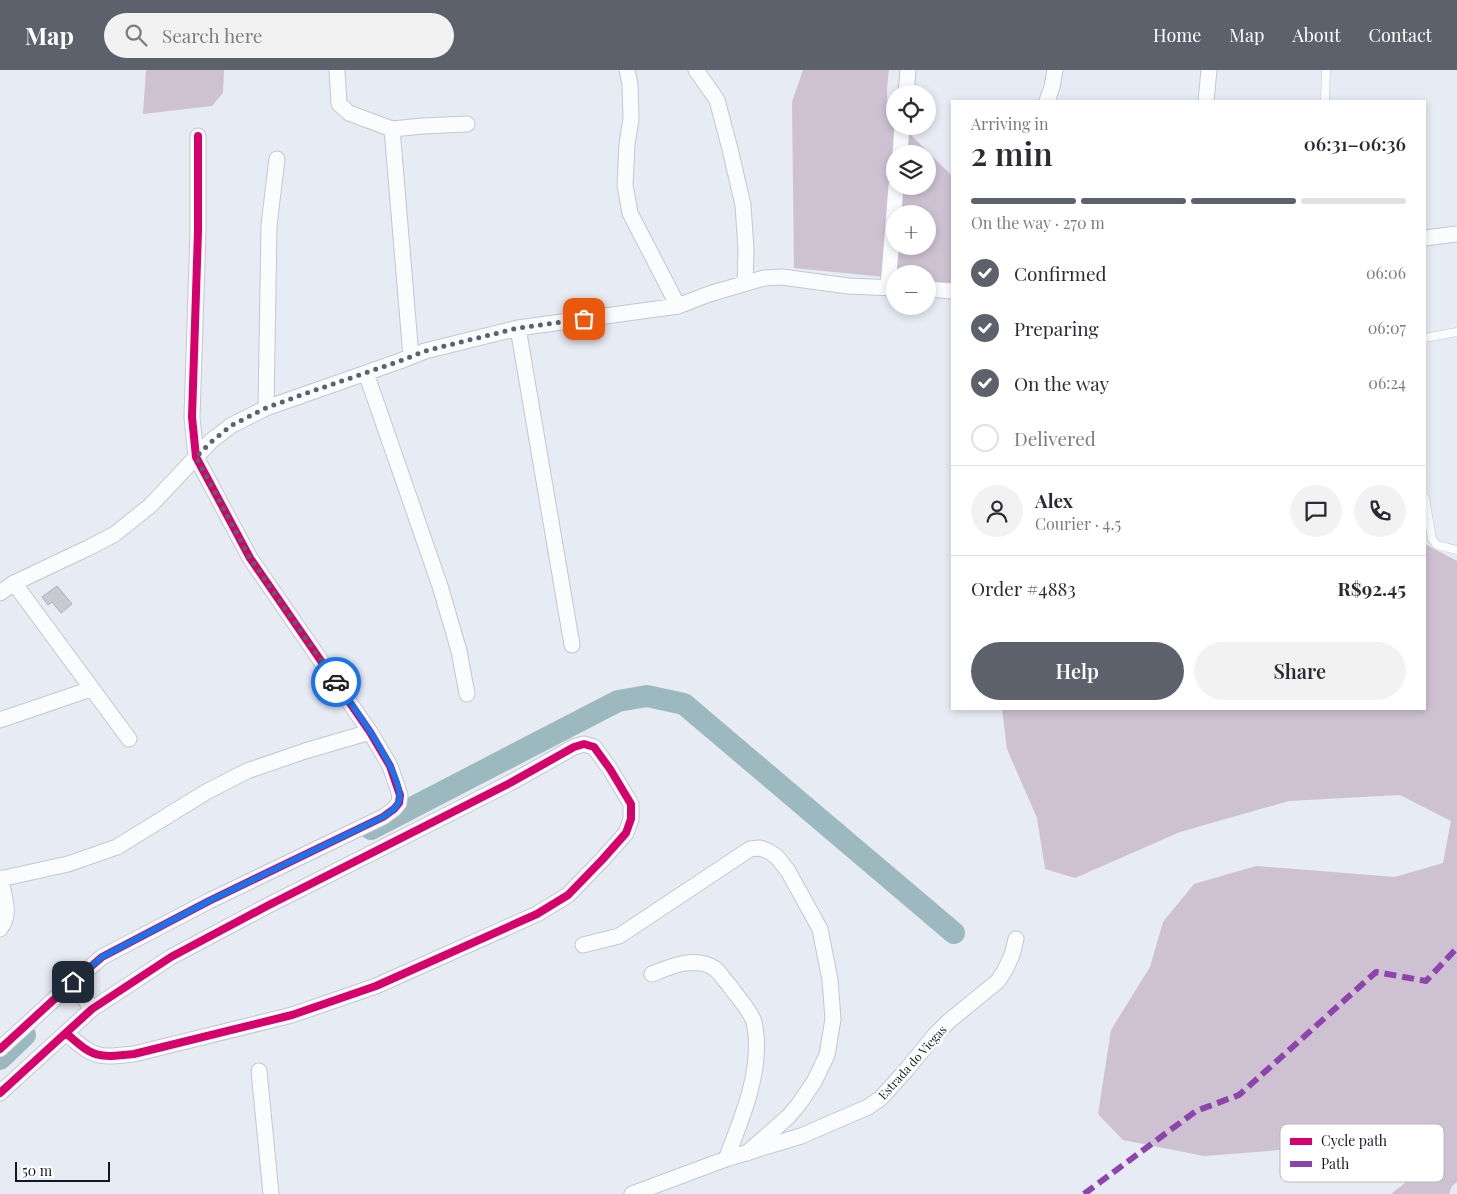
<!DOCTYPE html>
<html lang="en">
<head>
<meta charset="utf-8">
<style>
  body { margin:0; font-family:"Playfair Display",serif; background:#f2f2f3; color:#2b2b33; height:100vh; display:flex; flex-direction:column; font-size:19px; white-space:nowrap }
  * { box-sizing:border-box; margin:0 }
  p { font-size:16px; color:#7c7c81 }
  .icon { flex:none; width:28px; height:28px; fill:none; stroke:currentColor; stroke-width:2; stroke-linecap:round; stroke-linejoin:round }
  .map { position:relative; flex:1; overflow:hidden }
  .panel { position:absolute; left:951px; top:30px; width:475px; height:610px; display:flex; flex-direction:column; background:#fff; border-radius:0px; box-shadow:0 2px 8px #0003 }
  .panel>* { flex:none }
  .tools { position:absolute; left:886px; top:15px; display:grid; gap:10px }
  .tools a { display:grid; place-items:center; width:50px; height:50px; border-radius:50%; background:#fff; box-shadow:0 2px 8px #0003; font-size:25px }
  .scale { position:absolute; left:15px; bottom:12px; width:95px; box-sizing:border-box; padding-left:5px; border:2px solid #131721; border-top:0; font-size:14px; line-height:18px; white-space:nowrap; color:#131721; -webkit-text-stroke:4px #fff; paint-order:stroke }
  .pin { position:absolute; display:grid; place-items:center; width:42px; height:42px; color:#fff; margin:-21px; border-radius:10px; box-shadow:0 2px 8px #0006 }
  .courier { position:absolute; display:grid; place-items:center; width:50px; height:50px; margin:-25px; border:4px solid #1a73e8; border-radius:50%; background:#fff; color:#222; box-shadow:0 1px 6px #0007 }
  .summary em { font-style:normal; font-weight:600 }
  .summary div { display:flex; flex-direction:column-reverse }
  .summary { display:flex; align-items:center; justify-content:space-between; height:85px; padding:0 20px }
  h1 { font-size:32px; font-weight:600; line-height:38px }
  .bar { display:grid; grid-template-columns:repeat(4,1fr); gap:8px 5px; align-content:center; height:60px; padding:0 20px }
  .bar i { height:6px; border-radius:4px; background:#e1e1e2 }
  .bar .selected { background:#5d616b }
  .bar p { grid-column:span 4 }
  .line { display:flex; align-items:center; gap:12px; padding:0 20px; border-top:1px solid #e1e1e2 }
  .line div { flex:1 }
  .round { display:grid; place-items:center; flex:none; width:52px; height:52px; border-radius:26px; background:#f2f2f3 }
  ol { padding:0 20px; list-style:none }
  li { display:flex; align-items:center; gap:15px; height:55px }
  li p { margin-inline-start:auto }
  li .icon { padding:5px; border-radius:50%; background:#5d616b; color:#fff; stroke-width:4 }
  li:last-child { color:#7c7c81 }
  li i { width:28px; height:28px; border:2px solid #e1e1e2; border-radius:50% }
  .action { display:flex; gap:10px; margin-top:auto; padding:10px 20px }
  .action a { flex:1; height:58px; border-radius:30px; background:#5d616b; color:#fff; font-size:20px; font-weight:600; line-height:58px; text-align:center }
  .action a+a { background:#f2f2f3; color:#2b2b33 }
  header { display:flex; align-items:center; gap:30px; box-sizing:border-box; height:70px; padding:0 25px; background:#5d616b; color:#fff }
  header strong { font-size:24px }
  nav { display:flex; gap:28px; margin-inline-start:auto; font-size:18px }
  .search { width:350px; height:45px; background:#f2f2f3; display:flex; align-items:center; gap:12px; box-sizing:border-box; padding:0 18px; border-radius:28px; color:#7c7c81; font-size:19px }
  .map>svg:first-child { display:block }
  .forest { fill:#cdc1d2; fill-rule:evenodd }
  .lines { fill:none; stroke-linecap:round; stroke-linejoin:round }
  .river { stroke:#9bb9be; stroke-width:22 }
  .building { fill:#c9c9d2; stroke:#aeaeb8 }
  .lane-casing { stroke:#c3c7d0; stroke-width:9 }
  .street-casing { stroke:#c3c7d0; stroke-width:17 }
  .lane { stroke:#fbfcfd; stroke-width:8 }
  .street { stroke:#fbfcfd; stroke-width:15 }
  .quiet { stroke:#8e44ad; stroke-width:6; stroke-dasharray:12 6; stroke-linecap:butt }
  .cycleway-casing { stroke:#fff; stroke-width:11 }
  .cycleway { stroke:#d6006c; stroke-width:8 }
  .done { stroke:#5d616b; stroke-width:5; stroke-dasharray:0 9 }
  .route { stroke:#1a73e8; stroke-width:6 }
  .labels { text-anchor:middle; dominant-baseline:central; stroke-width:5; stroke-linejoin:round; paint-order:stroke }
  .street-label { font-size:12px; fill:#131721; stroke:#fff }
  .key { fill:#fff; stroke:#b8b9bc; stroke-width:1 }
  .key-label { font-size:14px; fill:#131721 }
</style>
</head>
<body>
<header>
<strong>Map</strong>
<div class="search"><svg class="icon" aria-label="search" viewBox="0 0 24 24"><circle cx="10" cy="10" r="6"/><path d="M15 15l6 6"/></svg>Search here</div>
<nav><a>Home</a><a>Map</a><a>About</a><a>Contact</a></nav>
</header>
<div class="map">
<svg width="1457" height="1124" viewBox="0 0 1457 1124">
  <rect width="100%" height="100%" fill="#e7ebf4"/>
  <path class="forest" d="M 146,0 L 224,0 L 223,23 L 212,36 L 143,44 Z
    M 803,0 L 889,0 C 887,14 884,39 895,50 L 895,56 L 902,56 L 952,106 L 952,213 L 928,212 L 928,204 L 895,204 L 895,208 L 794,198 L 792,32 ZM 895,84 L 928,84 L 928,116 L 895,116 ZM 895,144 L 928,144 L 928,176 L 895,176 Z
    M 1425,474 L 1457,491 L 1457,1112 L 1452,1116 L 1449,1124 L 1391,1124 L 1410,1109 L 1382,1072 L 1204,1086 L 1123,1070 L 1098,1044 L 1111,960 L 1150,897 L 1163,852 L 1194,814 L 1256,796 L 1395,807 L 1443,793 L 1451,751 L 1400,725 L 1289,731 L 1180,762 L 1075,808 L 1045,799 L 1037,748 L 1007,679 L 1002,639 L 1425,639 Z"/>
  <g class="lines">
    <path class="river" d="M 371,759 L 618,631 L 647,626 L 684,634 L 954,863
      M 0,989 L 25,965"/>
  </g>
  <path class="building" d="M 57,516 L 72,534 L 61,543 L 52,532 L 48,535 L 42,527 Z"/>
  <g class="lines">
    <g class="lane-casing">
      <path id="lane" d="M 1325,31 L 1326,0
        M 1425,268 L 1457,262
        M 1425,428 L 1432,469 L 1437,475 L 1457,480"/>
    </g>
    <g class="street-casing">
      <path id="street" d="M 337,0 L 339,34 L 349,43 L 392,59 L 423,56 L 467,54
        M 627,0 L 630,14 L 631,49 L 627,74 L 625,115 L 630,143 L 678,236
        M 696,0 L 717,30 L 730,79 L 743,135 L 746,180 L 745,213
        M 906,24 L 908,0
        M 1047,31 L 1052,17 L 1055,0
        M 1206,31 L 1209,0
        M 392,59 L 411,287
        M 900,84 L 902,56
        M 1425,168 L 1457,164
        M 888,218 L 896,116
        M 928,219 L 952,221
        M 518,258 L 572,575
        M 366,303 L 440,516 L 459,581 L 467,624
        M 266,338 L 269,155 L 277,89
        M 14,513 L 129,669
        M 0,523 L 14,513 L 88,478 L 115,464 L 151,435 L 211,371 L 232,355 L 266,338 L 400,291 L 425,281 L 518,258 L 678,236 L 709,224 L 764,208 L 782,207 L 848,216 L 895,218
        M 0,650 L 91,619
        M 0,809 L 68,794 L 117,777 L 206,722 L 247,701 L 305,681 L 370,662
        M 0,859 C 12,844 4,826 0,808
        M 583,875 L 619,866 L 750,779 L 760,778 L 768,781 L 777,787 L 788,801 L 820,859 L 830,910 L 833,949 L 827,985 L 814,1012 L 799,1034 L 788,1047 L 747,1083
        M 652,904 C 671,896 695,886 714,898 C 720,902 724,910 729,915 C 737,926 747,937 753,949 C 755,954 755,959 756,964 C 760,1007 741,1050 726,1089
        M 73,912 L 92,939
        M 0,979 L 73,912 L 102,887 L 209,831 L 383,747 L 394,739 L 399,733 L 400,725 L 390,696 L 370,662 L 250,488 L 196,387 L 192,347 L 198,161 L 198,66
        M 259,1001 L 271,1124
        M 0,1023 L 92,939 L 171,887 L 267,836 L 510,713 L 574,677 L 584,674 L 594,677 L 610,699 L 631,734 L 631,749 L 626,763 L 602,790 L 568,825 L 537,844 L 376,916 L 292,945 L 134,984 C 97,988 94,988 66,963
        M 632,1124 L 726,1089 L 801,1066 L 868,1037 L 881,1028 L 908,998 L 934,966 L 949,951 L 998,911 L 1005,900 L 1012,885 L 1016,869"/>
    </g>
    <use href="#lane" class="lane"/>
    <use href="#street" class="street"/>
    <path class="quiet" d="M 1084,1124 L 1196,1041 L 1239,1025 L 1376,902 L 1426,911 L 1457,878"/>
    <g class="cycleway-casing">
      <path id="cycleway" d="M 0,979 L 73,912 L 102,887 L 209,831 L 383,747 L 394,739 L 399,733 L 400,725 L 390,696 L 370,662 L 250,488 L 196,387 L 192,347 L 198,161 L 198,66
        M 0,1023 L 92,939 L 171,887 L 267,836 L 510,713 L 574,677 L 584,674 L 594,677 L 610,699 L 631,734 L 631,749 L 626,763 L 602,790 L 568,825 L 537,844 L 376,916 L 292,945 L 134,984 C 97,988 94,988 66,963"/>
    </g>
    <use href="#cycleway" class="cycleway"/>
  </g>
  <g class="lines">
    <path class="done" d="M 336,612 L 250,488 L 196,387 L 211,372 L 232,355 L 266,338 L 304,324 L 400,291 L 425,281 L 518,258 L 584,249"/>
    <path class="route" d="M 73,912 L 102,887 L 209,831 L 383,747 C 389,743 397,738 399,731 C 406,706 351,634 336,612"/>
  </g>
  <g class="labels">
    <g class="street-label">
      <text transform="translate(912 992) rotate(-48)">Estrada do Viegas</text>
    </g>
  </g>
  <rect x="1280" y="1054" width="164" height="58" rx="8" class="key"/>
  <rect x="1290" y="1068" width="22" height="7" fill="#d6006c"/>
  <rect x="1290" y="1091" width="22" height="6" fill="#8e44ad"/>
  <g class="key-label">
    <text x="1321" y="1076">Cycle path</text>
    <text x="1321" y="1099">Path</text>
  </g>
</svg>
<div class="tools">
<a><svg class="icon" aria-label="locate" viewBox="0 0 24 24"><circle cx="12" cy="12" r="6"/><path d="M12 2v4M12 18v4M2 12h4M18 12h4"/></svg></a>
<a><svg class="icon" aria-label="layers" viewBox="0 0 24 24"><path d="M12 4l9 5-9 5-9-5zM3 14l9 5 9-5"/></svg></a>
<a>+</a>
<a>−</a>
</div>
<div class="scale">50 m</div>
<div class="pin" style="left:584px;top:249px;background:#ea580c"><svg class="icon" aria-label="bag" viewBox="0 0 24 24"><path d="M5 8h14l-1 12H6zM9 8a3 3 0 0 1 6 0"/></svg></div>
<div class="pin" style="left:73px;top:912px;background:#1f2937"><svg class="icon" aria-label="home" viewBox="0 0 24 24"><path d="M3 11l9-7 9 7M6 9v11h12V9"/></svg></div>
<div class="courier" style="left:336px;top:612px"><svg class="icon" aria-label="car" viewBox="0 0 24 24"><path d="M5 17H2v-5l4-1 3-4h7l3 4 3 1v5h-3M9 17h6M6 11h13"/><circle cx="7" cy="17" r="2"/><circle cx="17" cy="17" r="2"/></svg></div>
<section class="panel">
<div class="summary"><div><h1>2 min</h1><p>Arriving in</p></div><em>06:31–06:36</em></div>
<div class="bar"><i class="selected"></i><i class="selected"></i><i class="selected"></i><i></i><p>On the way · 270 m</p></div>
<ol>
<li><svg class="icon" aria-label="check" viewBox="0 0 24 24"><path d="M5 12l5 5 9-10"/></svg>Confirmed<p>06:06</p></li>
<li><svg class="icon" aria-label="check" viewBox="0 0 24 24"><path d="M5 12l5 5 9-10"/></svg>Preparing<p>06:07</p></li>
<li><svg class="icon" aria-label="check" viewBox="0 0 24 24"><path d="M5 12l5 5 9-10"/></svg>On the way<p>06:24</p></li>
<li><i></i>Delivered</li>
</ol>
<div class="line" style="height:90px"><a class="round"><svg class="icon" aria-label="person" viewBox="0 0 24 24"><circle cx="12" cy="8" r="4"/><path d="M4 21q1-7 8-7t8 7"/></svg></a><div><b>Alex</b><p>Courier · 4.5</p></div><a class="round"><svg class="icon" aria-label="chat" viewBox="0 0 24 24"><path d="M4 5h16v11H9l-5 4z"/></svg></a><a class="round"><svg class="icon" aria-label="phone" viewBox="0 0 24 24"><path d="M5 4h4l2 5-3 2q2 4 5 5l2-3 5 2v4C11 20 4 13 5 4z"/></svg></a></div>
<div class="line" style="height:65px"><div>Order #4883</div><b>R$92.45</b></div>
<div class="action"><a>Help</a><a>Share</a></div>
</section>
</div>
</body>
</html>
